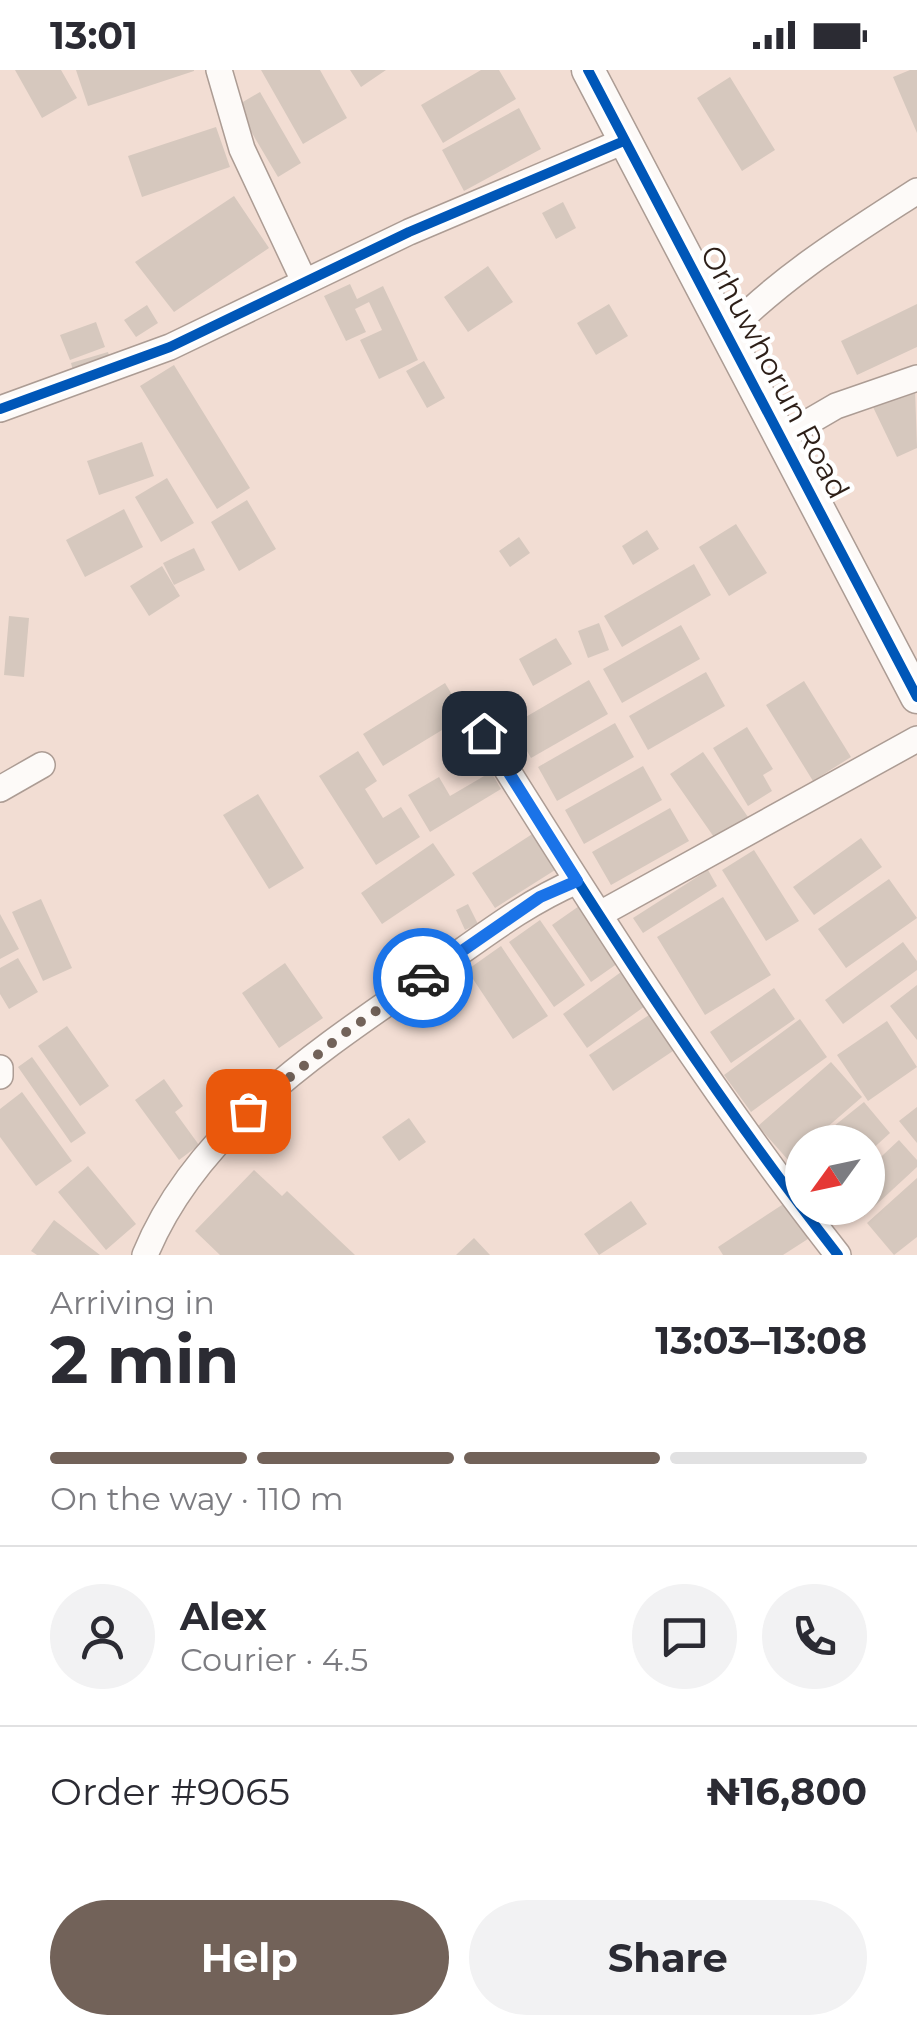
<!DOCTYPE html>
<html lang="en">
<head>
<meta charset="utf-8">
<style>
  body { margin:0; font-family:Montserrat,sans-serif; background:#f2f2f3; color:#2b2b33; height:100vh; display:flex; flex-direction:column; font-size:38px; white-space:nowrap }
  * { box-sizing:border-box; margin:0 }
  p { font-size:32px; color:#7c7c81 }
  .icon { flex:none; width:55px; height:55px; fill:none; stroke:currentColor; stroke-width:2; stroke-linecap:round; stroke-linejoin:round }
  .map { position:relative; height:1185px; overflow:hidden }
  .sheet { display:flex; flex-direction:column; background:#fff; flex:1 }
  .sheet>* { flex:none }
  .needle { width:65px; rotate:237deg }
  .tools { position:absolute; left:785px; top:1055px; display:grid; gap:20px }
  .tools a { display:grid; place-items:center; width:100px; height:100px; border-radius:50%; background:#fff; box-shadow:0 2px 8px #0004; font-size:50px }
  .pin { position:absolute; display:grid; place-items:center; width:85px; height:85px; color:#fff; margin:-42px; border-radius:20px; box-shadow:0 5px 15px #0006 }
  .courier { position:absolute; display:grid; place-items:center; width:100px; height:100px; margin:-50px; border:8px solid #1a73e8; border-radius:50%; background:#fff; color:#222; box-shadow:0 2px 12px #0007 }
  .head em { font-style:normal; font-weight:700 }
  .head div { display:flex; flex-direction:column-reverse }
  .head { display:flex; align-items:center; justify-content:space-between; height:170px; padding:0 50px }
  h1 { font-size:65px; font-weight:700; line-height:75px }
  .bar { display:grid; grid-template-columns:repeat(4,1fr); gap:15px 10px; align-content:center; height:120px; padding:0 50px }
  .bar i { height:12px; border-radius:8px; background:#e1e1e2 }
  .bar .current { background:#726259 }
  .bar p { grid-column:span 4 }
  .line { display:flex; align-items:center; gap:25px; padding:0 50px; border-top:2px solid #e1e1e2 }
  .line div { flex:1 }
  .round { display:grid; place-items:center; flex:none; width:105px; height:105px; border-radius:52px; background:#f2f2f3 }
  .action { display:flex; gap:20px; margin-top:auto; padding:20px 50px }
  .action a { flex:1; height:115px; border-radius:60px; background:#726259; color:#fff; font-size:40px; font-weight:700; line-height:115px; text-align:center }
  .action a+a { background:#f2f2f3; color:#2b2b33 }
  .status { display:flex; justify-content:space-between; align-items:center; height:70px; padding:0 50px; background:#fff; direction:ltr }
  .status svg { height:28px; fill:currentColor }
  .map>svg:first-child { display:block }
  .building { fill:#d6c8be }
  .lines { fill:none; stroke-linecap:round; stroke-linejoin:round }
  .minor-casing { stroke:#ac9c94; stroke-width:28 }
  .tertiary-casing { stroke:#ac9c94; stroke-width:35 }
  .minor { stroke:#fdfaf8; stroke-width:25 }
  .tertiary { stroke:#fdfaf8; stroke-width:32 }
  .cycleway-casing { stroke:#fff; stroke-width:16 }
  .cycleway { stroke:#0057b8; stroke-width:10 }
  .done { stroke:#726259; stroke-width:10; stroke-dasharray:0 18 }
  .route { stroke:#1a73e8; stroke-width:12 }
  .labels { text-anchor:middle; dominant-baseline:central; stroke-width:9; stroke-linejoin:round; paint-order:stroke }
  .street-label { font-size:30px; fill:#2d1f18; stroke:#fff }
</style>
</head>
<body>
<div class="status"><b>13:01</b><svg viewBox="0 0 49 12"><path d="M0 12V9h3v3zM5 12V6h3v6zM10 12V3h3v9zM15 12V0h3v12zM26 1h20v11H26zM47 4h2v5h-2z"/></svg></div>
<div class="map">
<svg width="917" height="1185" viewBox="0 0 917 1185">
  <rect width="100%" height="100%" fill="#f2ddd3"/>
  <path class="building" d="M 15,0 L 61,0 L 77,28 L 42,48 Z
    M 76,0 L 194,0 L 194,1 L 88,36 Z
    M 261,0 L 320,0 L 347,48 L 303,74 Z
    M 350,0 L 386,0 L 361,17 Z
    M 481,0 L 499,0 L 516,29 L 443,73 L 421,35 Z
    M 910,0 L 917,0 L 917,63 L 893,7 Z
    M 730,7 L 775,80 L 742,101 L 697,28 Z
    M 260,22 L 301,93 L 278,107 L 236,36 Z
    M 519,38 L 541,79 L 464,121 L 442,80 Z
    M 216,57 L 230,97 L 142,127 L 128,86 Z
    M 234,126 L 269,178 L 174,242 L 135,192 Z
    M 563,132 L 576,158 L 556,169 L 542,143 Z
    M 488,196 L 513,232 L 468,262 L 444,227 Z
    M 350,214 L 357,229 L 383,216 L 418,290 L 379,309 L 360,270 L 382,260 L 369,232 L 355,239 L 366,262 L 346,271 L 324,226 Z
    M 609,234 L 628,266 L 596,285 L 577,253 Z
    M 917,234 L 917,277 L 857,305 L 841,271 Z
    M 147,235 L 158,253 L 136,267 L 124,250 Z
    M 96,252 L 105,277 L 70,290 L 60,265 Z
    M 108,282 L 115,305 L 77,316 L 71,293 Z
    M 424,291 L 445,328 L 427,338 L 406,301 Z
    M 174,295 L 250,418 L 217,439 L 140,316 Z
    M 915,318 L 917,378 L 897,387 L 873,337 Z
    M 142,372 L 154,406 L 99,425 L 87,391 Z
    M 167,408 L 194,453 L 161,472 L 135,427 Z
    M 247,430 L 276,479 L 239,501 L 211,452 Z
    M 124,439 L 143,477 L 85,507 L 66,470 Z
    M 736,454 L 767,503 L 729,526 L 699,477 Z
    M 647,460 L 659,479 L 633,495 L 622,476 Z
    M 519,467 L 530,483 L 510,497 L 499,481 Z
    M 194,478 L 205,500 L 174,515 L 163,493 Z
    M 694,494 L 711,525 L 622,577 L 604,546 Z
    M 162,496 L 180,526 L 149,546 L 130,516 Z
    M 9,546 L 29,548 L 24,607 L 4,605 Z
    M 599,553 L 609,580 L 588,588 L 578,561 Z
    M 681,555 L 700,589 L 622,633 L 603,599 Z
    M 556,568 L 572,594 L 533,616 L 519,589 Z
    M 706,602 L 725,636 L 648,680 L 629,646 Z
    M 589,610 L 608,644 L 531,688 L 512,655 Z
    M 804,611 L 851,687 L 813,711 L 766,635 Z
    M 445,613 L 465,646 L 383,696 L 363,664 Z
    M 615,653 L 634,687 L 557,731 L 538,697 Z
    M 747,657 L 773,699 L 763,705 L 772,721 L 748,736 L 713,678 Z
    M 358,681 L 377,711 L 365,719 L 383,748 L 401,737 L 420,767 L 376,795 L 319,706 Z
    M 703,682 L 748,747 L 716,770 L 670,704 Z
    M 643,696 L 662,730 L 584,774 L 565,740 Z
    M 491,702 L 501,719 L 430,762 L 408,725 L 439,707 L 450,726 Z
    M 258,724 L 304,798 L 269,819 L 223,745 Z
    M 670,738 L 689,771 L 611,815 L 592,782 Z
    M 540,759 L 563,795 L 495,838 L 472,803 Z
    M 861,768 L 882,797 L 814,845 L 793,817 Z
    M 433,773 L 455,805 L 382,854 L 361,823 Z
    M 754,780 L 799,851 L 766,871 L 722,800 Z
    M 708,800 L 717,816 L 643,863 L 633,848 Z
    M 889,809 L 917,848 L 846,898 L 818,859 Z
    M 723,827 L 771,905 L 705,945 L 657,867 Z
    M 41,829 L 72,898 L 43,911 L 12,842 Z
    M 468,834 L 478,854 L 465,860 L 456,840 Z
    M 582,834 L 621,891 L 591,912 L 552,855 Z
    M 0,844 L 19,879 L 0,889 Z
    M 540,850 L 585,915 L 554,937 L 509,872 Z
    M 903,872 L 917,891 L 917,900 L 843,954 L 825,930 Z
    M 501,876 L 548,946 L 513,969 L 467,900 Z
    M 18,888 L 38,922 L 9,939 L 0,924 L 0,898 Z
    M 285,893 L 323,948 L 279,978 L 242,923 Z
    M 628,897 L 652,931 L 587,978 L 563,944 Z
    M 917,915 L 917,970 L 890,936 Z
    M 774,918 L 795,949 L 731,993 L 710,962 Z
    M 655,941 L 679,977 L 613,1021 L 589,985 Z
    M 800,949 L 827,987 L 751,1042 L 724,1005 Z
    M 887,951 L 917,997 L 868,1031 L 837,985 Z
    M 67,956 L 109,1016 L 80,1036 L 38,976 Z
    M 32,987 L 86,1063 L 71,1073 L 18,997 Z
    M 831,992 L 862,1027 L 810,1072 L 802,1072 L 802,1079 L 789,1091 L 758,1056 Z
    M 164,1009 L 183,1036 L 175,1042 L 199,1075 L 179,1090 L 135,1030 Z
    M 22,1022 L 72,1091 L 36,1116 L 0,1067 L 0,1039 Z
    M 864,1032 L 890,1063 L 868,1083 L 868,1072 L 814,1072 Z
    M 917,1037 L 917,1073 L 899,1051 Z
    M 409,1048 L 426,1072 L 399,1091 L 382,1067 Z
    M 899,1070 L 917,1090 L 917,1097 L 864,1146 L 857,1138 L 868,1138 L 868,1099 Z
    M 88,1096 L 136,1154 L 106,1180 L 58,1122 Z
    M 254,1100 L 282,1126 L 287,1121 L 355,1185 L 220,1185 L 195,1161 Z
    M 917,1108 L 917,1167 L 894,1185 L 867,1153 Z
    M 631,1131 L 647,1154 L 599,1185 L 584,1164 Z
    M 788,1131 L 811,1167 L 783,1185 L 723,1185 L 718,1177 Z
    M 54,1150 L 100,1185 L 37,1185 L 31,1181 Z
    M 474,1168 L 490,1185 L 456,1185 Z"/>
  <g class="lines">
    <g class="minor-casing">
      <path id="minor" d="M 219,0 L 242,79 L 304,211
        M 728,262 C 785,204 849,165 917,121
        M 0,339 L 170,277 L 409,162 L 624,71
        M 781,368 L 836,336 L 917,308
        M 484,663 C 596,842 708,1019 838,1185
        M 0,719 L 42,695
        M 600,844 L 917,669
        M 0,998 L 0,1006
        M 145,1185 C 197,1057 326,976 435,900 C 481,868 525,833 577,811"/>
    </g>
    <g class="tertiary-casing">
      <path id="tertiary" d="M 588,0 L 917,627"/>
    </g>
    <use href="#minor" class="minor"/>
    <use href="#tertiary" class="tertiary"/>
    <g class="cycleway-casing">
      <path id="cycleway" d="M 588,0 L 917,627
        M 0,339 L 170,277 L 409,162 L 624,71
        M 484,663 C 596,842 708,1019 838,1185"/>
    </g>
    <use href="#cycleway" class="cycleway"/>
  </g>
  <g class="lines">
    <path class="done" d="M 248,1041 L 342,965 L 423,908"/>
    <path class="route" d="M 423,908 L 540,827 L 577,811 L 484,663"/>
  </g>
  <g class="labels">
    <g class="street-label">
      <text transform="translate(775 302) rotate(62)">Orhuwhorun Road</text>
    </g>
  </g>
</svg>
<div class="tools">
<a><svg class="needle" viewBox="-14 -14 28 28"><path d="M0-13l5 13h-10z" fill="#e53935"/><path d="M0 13l5-13h-10z" fill="#7c7c81"/></svg></a>
</div>
<div class="pin" style="left:248px;top:1041px;background:#ea580c"><svg class="icon" aria-label="bag" viewBox="0 0 24 24"><path d="M5 8h14l-1 12H6zM9 8a3 3 0 0 1 6 0"/></svg></div>
<div class="pin" style="left:484px;top:663px;background:#1f2937"><svg class="icon" aria-label="home" viewBox="0 0 24 24"><path d="M3 11l9-7 9 7M6 9v11h12V9"/></svg></div>
<div class="courier" style="left:423px;top:908px"><svg class="icon" aria-label="car" viewBox="0 0 24 24"><path d="M5 17H2v-5l4-1 3-4h7l3 4 3 1v5h-3M9 17h6M6 11h13"/><circle cx="7" cy="17" r="2"/><circle cx="17" cy="17" r="2"/></svg></div>
</div>
<section class="sheet">
<div class="head"><div><h1>2 min</h1><p>Arriving in</p></div><em>13:03–13:08</em></div>
<div class="bar"><i class="current"></i><i class="current"></i><i class="current"></i><i></i><p>On the way · 110 m</p></div>
<div class="line" style="height:180px"><a class="round"><svg class="icon" aria-label="person" viewBox="0 0 24 24"><circle cx="12" cy="8" r="4"/><path d="M4 21q1-7 8-7t8 7"/></svg></a><div><b>Alex</b><p>Courier · 4.5</p></div><a class="round"><svg class="icon" aria-label="chat" viewBox="0 0 24 24"><path d="M4 5h16v11H9l-5 4z"/></svg></a><a class="round"><svg class="icon" aria-label="phone" viewBox="0 0 24 24"><path d="M5 4h4l2 5-3 2q2 4 5 5l2-3 5 2v4C11 20 4 13 5 4z"/></svg></a></div>
<div class="line" style="height:130px"><div>Order #9065</div><b>₦16,800</b></div>
<div class="action"><a>Help</a><a>Share</a></div>
</section>
</body>
</html>
